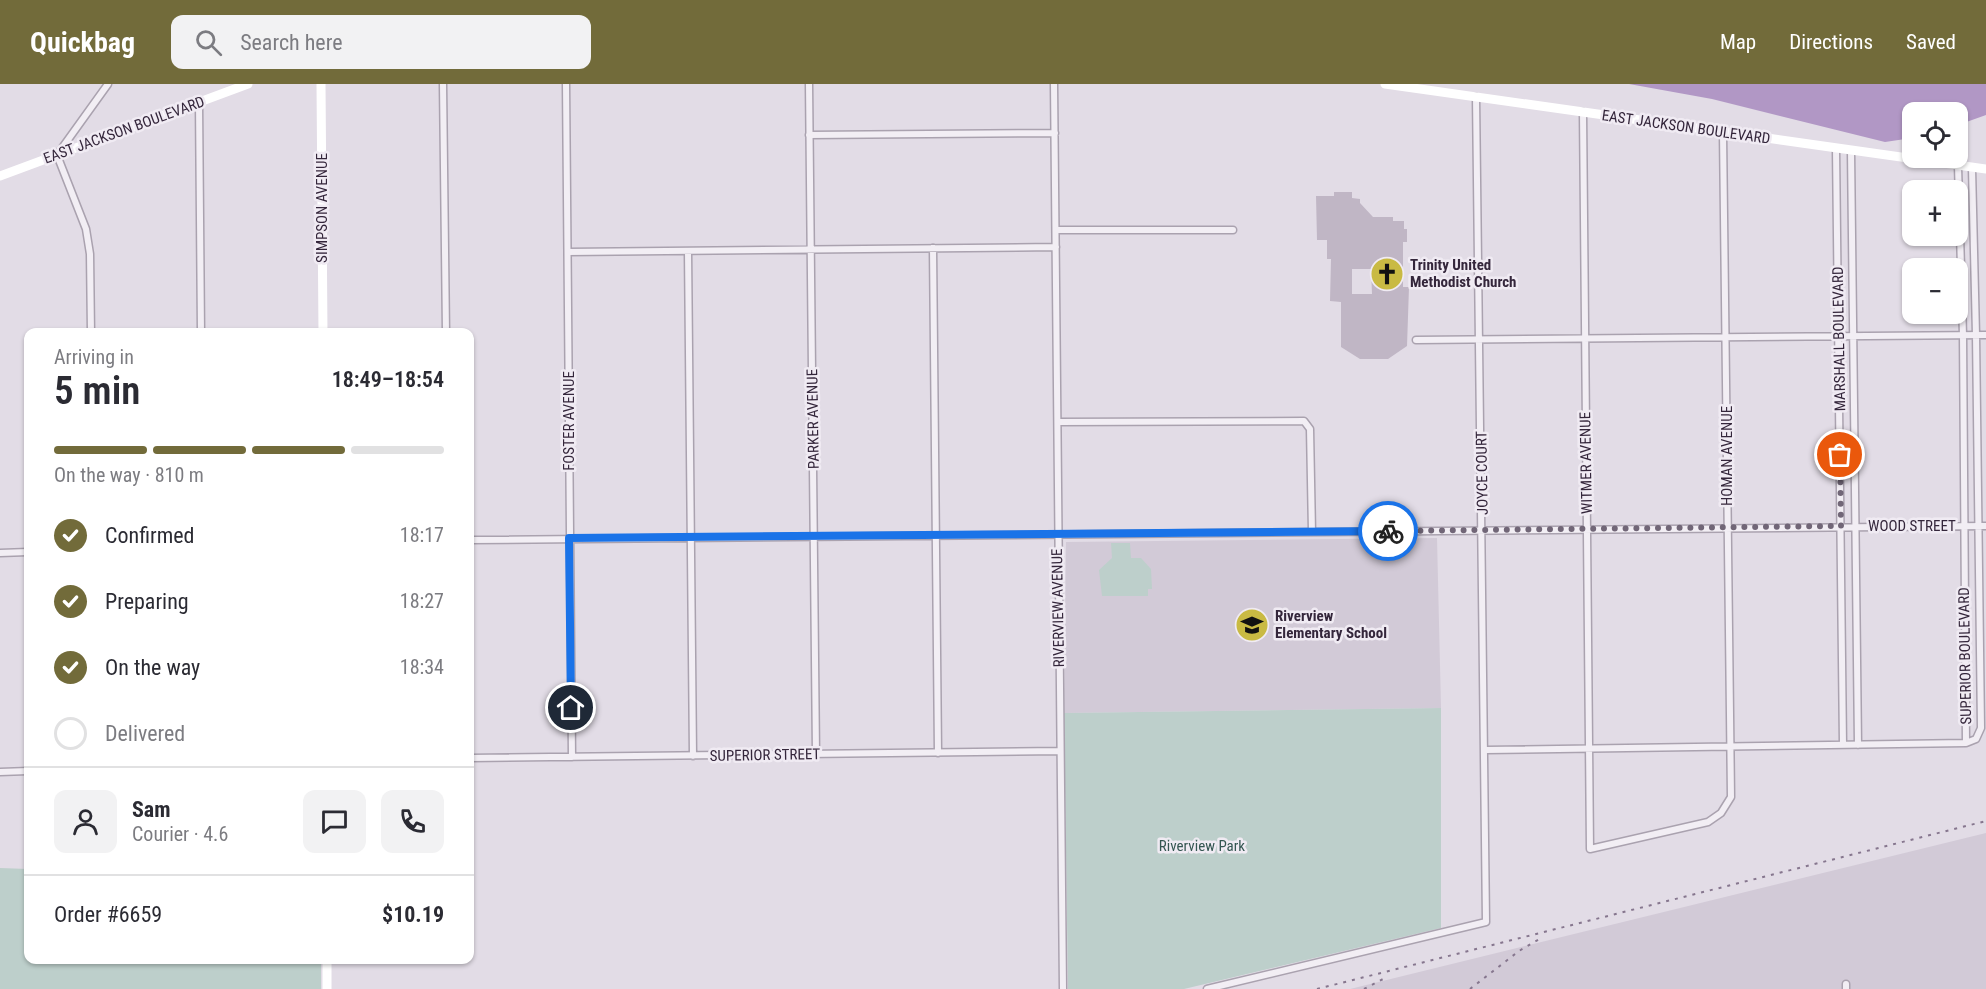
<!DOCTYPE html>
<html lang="en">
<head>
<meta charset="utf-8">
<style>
  body { margin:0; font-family:"Roboto Condensed",sans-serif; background:#f2f2f3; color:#2b2b33; height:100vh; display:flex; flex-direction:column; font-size:22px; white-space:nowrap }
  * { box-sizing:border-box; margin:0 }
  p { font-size:20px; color:#7c7c81 }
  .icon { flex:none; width:33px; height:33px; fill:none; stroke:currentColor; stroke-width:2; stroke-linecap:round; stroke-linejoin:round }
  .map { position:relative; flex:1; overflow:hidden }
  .drawer { position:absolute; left:24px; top:244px; width:450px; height:636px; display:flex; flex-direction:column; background:#fff; border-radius:12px; box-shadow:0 2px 4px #0004 }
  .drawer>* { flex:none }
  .buttons { position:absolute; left:1902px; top:18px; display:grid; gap:12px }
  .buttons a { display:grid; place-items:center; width:66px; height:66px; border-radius:12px; background:#fff; box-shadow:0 2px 4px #0004; font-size:30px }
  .pin { position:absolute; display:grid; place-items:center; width:51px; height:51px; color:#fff; margin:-26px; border:3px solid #fff; border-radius:50%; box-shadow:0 2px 6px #0007 }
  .courier { position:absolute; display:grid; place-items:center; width:60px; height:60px; margin:-30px; border:4px solid #1a73e8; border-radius:50%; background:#fff; color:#222; box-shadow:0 2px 8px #0007 }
  .overview em { font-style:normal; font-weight:600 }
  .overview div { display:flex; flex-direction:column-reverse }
  .overview { display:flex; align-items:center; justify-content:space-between; height:102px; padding:0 30px }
  h1 { font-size:39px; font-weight:600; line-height:45px }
  .bar { display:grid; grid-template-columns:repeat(4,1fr); gap:9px 6px; align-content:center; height:72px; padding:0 30px }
  .bar i { height:8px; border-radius:4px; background:#e1e1e2 }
  .bar .selected { background:#726b3a }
  .bar p { grid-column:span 4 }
  .line { display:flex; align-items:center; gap:15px; padding:0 30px; border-top:2px solid #e1e1e2 }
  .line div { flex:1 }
  .round { display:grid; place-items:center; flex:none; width:63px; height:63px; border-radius:12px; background:#f2f2f3 }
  ol { padding:0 30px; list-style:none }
  li { display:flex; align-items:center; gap:18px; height:66px }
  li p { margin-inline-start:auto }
  li .icon { padding:6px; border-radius:50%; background:#726b3a; color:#fff; stroke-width:4 }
  li:last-child { color:#7c7c81 }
  li i { width:33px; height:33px; border:3px solid #e1e1e2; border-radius:50% }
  header { display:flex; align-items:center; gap:36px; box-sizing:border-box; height:84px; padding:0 30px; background:#726b3a; color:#fff }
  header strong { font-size:28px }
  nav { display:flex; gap:33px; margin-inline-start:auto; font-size:21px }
  .search { width:420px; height:54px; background:#f2f2f3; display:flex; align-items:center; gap:15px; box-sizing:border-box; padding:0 21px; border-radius:12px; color:#7c7c81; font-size:22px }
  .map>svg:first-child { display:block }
  .built { fill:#d2cad7 }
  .green { fill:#bdcfcb }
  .water { fill:#b197c5 }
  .building { fill:#c0b6c5; fill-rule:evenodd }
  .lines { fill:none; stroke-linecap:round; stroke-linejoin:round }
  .street-casing { stroke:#aaa2af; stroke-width:9 }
  .street { stroke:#f2eef4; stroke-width:6 }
  .secondary { stroke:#fff; stroke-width:9 }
  .rail { stroke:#86768e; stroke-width:2; stroke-dasharray:3 6; stroke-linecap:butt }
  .done { stroke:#716677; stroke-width:6; stroke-dasharray:0 10.8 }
  .route { stroke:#1a73e8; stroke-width:8 }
  .labels { text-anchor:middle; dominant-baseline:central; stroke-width:5; stroke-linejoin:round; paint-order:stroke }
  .street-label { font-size:15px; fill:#34263b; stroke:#f0ebf3 }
  .poi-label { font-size:15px; font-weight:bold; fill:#34263b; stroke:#f0ebf3; text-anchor:start }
  .park-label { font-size:15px; fill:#345651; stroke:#f0ebf3 }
</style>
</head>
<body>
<header>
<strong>Quickbag</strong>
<div class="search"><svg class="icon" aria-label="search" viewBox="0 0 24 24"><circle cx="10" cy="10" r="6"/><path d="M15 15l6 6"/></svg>Search here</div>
<nav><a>Map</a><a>Directions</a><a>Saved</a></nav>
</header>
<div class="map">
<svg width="1986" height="905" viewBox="0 0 1986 905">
  <rect width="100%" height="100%" fill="#e2dce6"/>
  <path class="built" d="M 1437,454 L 1441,624 L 1064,629 L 1066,458 Z
    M 1986,749 L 1986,905 L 1350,905 Z"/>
  <path class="green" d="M 1111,459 L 1130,459 L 1131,474 L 1141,474 L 1151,485 L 1152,505 L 1148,505 L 1148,512 L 1102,512 L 1099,486 L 1112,474 Z
    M 1441,624 L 1441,844 L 1184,905 L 1068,905 L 1064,629 Z
    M 0,784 L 28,785 L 28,876 L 321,876 L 321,905 L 0,905 Z"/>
  <path class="water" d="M 1629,0 L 1986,0 L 1986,31 L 1958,41 L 1958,28 L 1912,28 L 1912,54 L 1885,58 L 1712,15 Z"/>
  <path class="building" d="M 1334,108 L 1352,108 L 1352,114 L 1360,115 L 1360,119 L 1373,133 L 1393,133 L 1393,137 L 1404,137 L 1404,145 L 1407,145 L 1407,158 L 1403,158 L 1403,203 L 1409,203 L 1407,262 L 1388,275 L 1360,275 L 1341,263 L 1341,218 L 1330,217 L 1331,175 L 1327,175 L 1327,156 L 1317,156 L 1316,112 L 1334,112 ZM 1352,185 L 1371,185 L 1372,210 L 1352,210 Z"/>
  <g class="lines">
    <g class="street-casing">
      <path id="street" d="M 443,0 L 446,249
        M 566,0 L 572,673
        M 809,0 L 816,670
        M 1054,0 L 1063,905
        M 199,19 L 201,249
        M 1583,28 L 1590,765 L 1708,738 L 1721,729 L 1731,713 L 1723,49
        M 809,51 L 1055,49
        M 1836,65 L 1843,661
        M 1851,67 L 1858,661
        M 1958,82 L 1963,251 L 1966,659
        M 1056,146 L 1233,146
        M 933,164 L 938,669
        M 688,167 L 693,672
        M 568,168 L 1056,163
        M 91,249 L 90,170 L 86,145 L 57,71 L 108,0
        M 1416,256 L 1986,251
        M 1058,338 L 1304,337 L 1310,345 L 1312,448
        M 470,456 L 1986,442
        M 0,469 L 28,468
        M 1486,666 L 1966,659 L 1976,655 L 1981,644 L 1976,251 L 1972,84
        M 470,674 L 1060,667
        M 0,688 L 28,687
        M 1846,900 L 1846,905
        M 1207,905 L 1486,838 L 1476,13"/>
    </g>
    <use href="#street" class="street"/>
    <path class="secondary" d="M 321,0 L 323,249
      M 1385,0 L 1986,85
      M 0,92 L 248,0
      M 327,876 L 327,905"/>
    <path class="rail" d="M 1317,905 L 1986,737
      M 1364,905 L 1385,894
      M 1470,905 L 1519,867 L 1543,853"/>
  </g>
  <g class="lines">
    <path class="done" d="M 1388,447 L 1841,442 L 1840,371"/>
    <path class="route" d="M 571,624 L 569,454 L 1388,447"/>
  </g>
  <defs>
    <g id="church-disc" transform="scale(1.725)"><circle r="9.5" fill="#c9ba43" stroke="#f0ebf3"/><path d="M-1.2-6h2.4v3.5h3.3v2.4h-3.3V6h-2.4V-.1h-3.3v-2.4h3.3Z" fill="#111"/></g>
    <g id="school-disc" transform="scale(1.725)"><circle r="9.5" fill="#c9ba43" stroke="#f0ebf3"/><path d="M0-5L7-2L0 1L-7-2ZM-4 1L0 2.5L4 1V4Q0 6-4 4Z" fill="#111"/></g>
  </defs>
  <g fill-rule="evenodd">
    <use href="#church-disc" x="1387" y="190"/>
    <use href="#school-disc" x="1252" y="541"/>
  </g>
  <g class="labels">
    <g class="street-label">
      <text transform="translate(1686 43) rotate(8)">EAST JACKSON BOULEVARD</text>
      <text transform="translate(124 46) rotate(-20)">EAST JACKSON BOULEVARD</text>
      <text transform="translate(322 124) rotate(-90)">SIMPSON AVENUE</text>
      <text transform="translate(1839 255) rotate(-91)">MARSHALL BOULEVARD</text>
      <text transform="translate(813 335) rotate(-91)">PARKER AVENUE</text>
      <text transform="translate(569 337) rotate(-90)">FOSTER AVENUE</text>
      <text transform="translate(1727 372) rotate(-90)">HOMAN AVENUE</text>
      <text transform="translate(1586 379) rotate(-91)">WITMER AVENUE</text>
      <text transform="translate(1482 389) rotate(-91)">JOYCE COURT</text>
      <text x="1912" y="442">WOOD STREET</text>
      <text transform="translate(1058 524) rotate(-91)">RIVERVIEW AVENUE</text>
      <text transform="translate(1965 572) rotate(-91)">SUPERIOR BOULEVARD</text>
      <text transform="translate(765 671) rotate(-1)">SUPERIOR STREET</text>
    </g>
    <g class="poi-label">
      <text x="1410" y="181">Trinity United<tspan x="1410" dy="17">Methodist Church</tspan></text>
      <text x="1275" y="532">Riverview<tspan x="1275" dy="17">Elementary School</tspan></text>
    </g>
    <g class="park-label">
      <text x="1202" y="762">Riverview Park</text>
    </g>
  </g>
</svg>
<div class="buttons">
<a><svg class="icon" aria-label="locate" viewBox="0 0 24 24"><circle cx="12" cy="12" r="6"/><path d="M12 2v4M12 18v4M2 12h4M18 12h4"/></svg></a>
<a>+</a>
<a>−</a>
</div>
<div class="pin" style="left:1840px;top:371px;background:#ea580c"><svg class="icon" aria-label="bag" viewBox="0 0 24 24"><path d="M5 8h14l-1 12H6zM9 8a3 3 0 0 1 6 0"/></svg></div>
<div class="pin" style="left:571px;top:624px;background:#1f2937"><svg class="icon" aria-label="home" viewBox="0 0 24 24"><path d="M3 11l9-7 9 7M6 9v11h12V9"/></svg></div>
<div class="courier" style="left:1388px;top:447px"><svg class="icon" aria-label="bike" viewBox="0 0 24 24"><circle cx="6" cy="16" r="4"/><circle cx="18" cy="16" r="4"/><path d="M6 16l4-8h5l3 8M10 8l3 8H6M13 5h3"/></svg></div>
<section class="drawer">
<div class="overview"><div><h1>5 min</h1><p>Arriving in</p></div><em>18:49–18:54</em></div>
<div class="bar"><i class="selected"></i><i class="selected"></i><i class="selected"></i><i></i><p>On the way · 810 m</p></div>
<ol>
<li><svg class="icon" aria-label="check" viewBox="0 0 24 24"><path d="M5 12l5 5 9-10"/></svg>Confirmed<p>18:17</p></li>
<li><svg class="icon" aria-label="check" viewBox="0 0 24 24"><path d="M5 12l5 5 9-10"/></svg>Preparing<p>18:27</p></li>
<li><svg class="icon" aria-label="check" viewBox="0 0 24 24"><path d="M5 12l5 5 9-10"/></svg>On the way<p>18:34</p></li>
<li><i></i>Delivered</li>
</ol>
<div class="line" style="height:108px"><a class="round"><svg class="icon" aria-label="person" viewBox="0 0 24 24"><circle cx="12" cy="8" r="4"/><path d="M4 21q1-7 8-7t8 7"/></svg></a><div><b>Sam</b><p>Courier · 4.6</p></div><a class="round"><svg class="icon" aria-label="chat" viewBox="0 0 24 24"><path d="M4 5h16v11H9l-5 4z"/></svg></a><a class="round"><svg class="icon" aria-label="phone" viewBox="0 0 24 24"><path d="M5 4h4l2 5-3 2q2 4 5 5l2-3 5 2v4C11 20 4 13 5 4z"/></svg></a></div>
<div class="line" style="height:78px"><div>Order #6659</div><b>$10.19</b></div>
</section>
</div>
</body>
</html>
